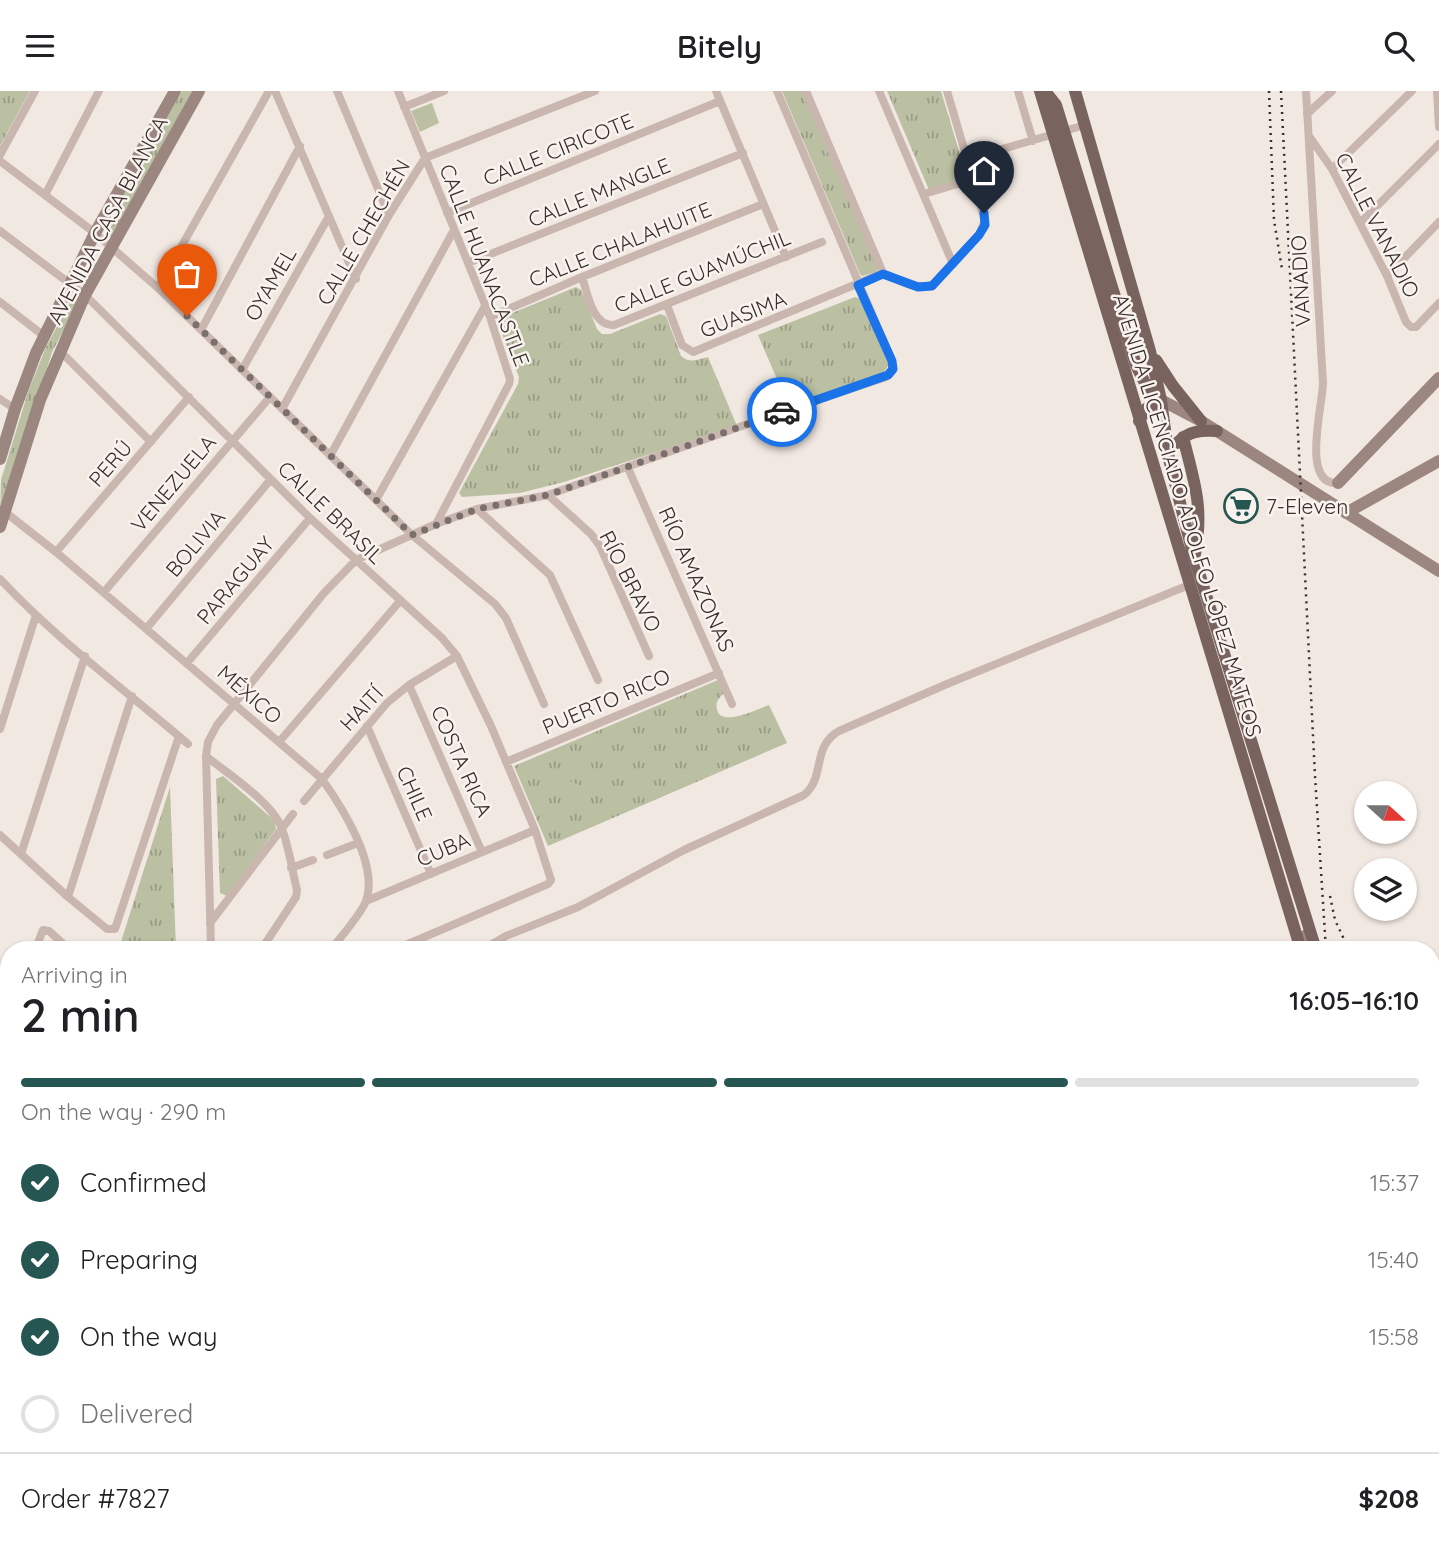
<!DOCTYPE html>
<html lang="en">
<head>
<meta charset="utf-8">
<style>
  body { margin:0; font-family:Quicksand,sans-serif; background:#f2f2f2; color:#202124; height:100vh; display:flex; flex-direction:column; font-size:26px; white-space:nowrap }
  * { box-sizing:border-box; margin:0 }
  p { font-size:23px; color:#757577 }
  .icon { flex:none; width:38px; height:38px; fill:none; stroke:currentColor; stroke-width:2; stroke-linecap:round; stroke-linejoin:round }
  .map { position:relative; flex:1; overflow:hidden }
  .details { position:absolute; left:0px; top:850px; width:1440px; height:618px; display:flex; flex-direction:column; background:#fff; border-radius:28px 28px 0 0; box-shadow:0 2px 5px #0004 }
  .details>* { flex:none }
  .needle { width:46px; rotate:111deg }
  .tools { position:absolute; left:1354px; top:690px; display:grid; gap:14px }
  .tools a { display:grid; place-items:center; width:63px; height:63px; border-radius:50%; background:#fff; box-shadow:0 2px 5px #0004; font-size:35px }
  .pin { position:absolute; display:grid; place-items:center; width:60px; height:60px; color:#fff; margin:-72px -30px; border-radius:50% 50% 50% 0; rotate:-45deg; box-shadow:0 0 7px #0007 }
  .pin .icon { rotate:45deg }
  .courier { position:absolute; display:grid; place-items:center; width:70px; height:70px; margin:-35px; border:5px solid #1a73e8; border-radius:50%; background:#fff; color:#222; box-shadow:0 2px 9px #0007 }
  .headline em { font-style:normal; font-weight:600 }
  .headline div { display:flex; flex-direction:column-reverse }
  .headline { display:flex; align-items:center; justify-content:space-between; height:119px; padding:0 21px }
  h1 { font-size:46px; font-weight:600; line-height:52px }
  .bar { display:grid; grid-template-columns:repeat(4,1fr); gap:10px 7px; align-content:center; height:84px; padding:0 21px }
  .bar i { height:9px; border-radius:5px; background:#e0e0e0 }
  .bar .active { background:#265651 }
  .bar p { grid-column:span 4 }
  .line { display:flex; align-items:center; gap:18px; padding:0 21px; border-top:2px solid #e0e0e0 }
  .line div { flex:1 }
  ol { padding:0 21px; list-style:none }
  li { display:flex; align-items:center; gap:21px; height:77px }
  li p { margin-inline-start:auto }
  li .icon { padding:7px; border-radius:50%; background:#265651; color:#fff; stroke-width:4 }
  li:last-child { color:#757577 }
  li i { width:38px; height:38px; border:4px solid #e0e0e0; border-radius:50% }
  header { display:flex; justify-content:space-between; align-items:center; height:91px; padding:0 21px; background:#fff; font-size:32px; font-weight:600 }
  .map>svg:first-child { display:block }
  .grass { fill:url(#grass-tufts) }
  .pitch { fill:#bbc0a3 }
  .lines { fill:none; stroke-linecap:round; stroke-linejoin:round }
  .street { stroke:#c9b6af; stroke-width:8 }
  .secondary { stroke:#9c8680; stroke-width:12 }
  .primary { stroke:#79635f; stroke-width:12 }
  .rail { stroke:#392e2c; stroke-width:2.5; stroke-dasharray:2 5; stroke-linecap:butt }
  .done { stroke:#7a6f6c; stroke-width:7; stroke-dasharray:0 12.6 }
  .route { stroke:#1a73e8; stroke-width:9 }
  .labels { text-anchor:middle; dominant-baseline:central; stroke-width:5; stroke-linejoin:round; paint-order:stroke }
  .street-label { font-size:21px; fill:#392e2c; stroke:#f9f3ef }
  .poi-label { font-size:21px; fill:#392e2c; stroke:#f9f3ef; text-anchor:start }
</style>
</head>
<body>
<header><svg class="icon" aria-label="menu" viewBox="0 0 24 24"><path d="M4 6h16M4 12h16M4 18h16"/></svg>Bitely<svg class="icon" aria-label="search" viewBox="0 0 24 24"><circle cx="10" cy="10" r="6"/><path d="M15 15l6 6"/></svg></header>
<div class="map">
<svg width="1439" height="1467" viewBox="0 0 1439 1467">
  <defs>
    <pattern id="grass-tufts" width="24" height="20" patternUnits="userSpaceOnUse" patternTransform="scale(1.75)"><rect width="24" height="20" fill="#bbc0a3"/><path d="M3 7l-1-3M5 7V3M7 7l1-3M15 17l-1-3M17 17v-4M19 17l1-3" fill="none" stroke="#999c85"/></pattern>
  </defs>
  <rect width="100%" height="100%" fill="#f2e8e2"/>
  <path class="grass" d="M 0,0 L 30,0 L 0,55 Z
    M 182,0 L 192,0 L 112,146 L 107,144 L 122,104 Z
    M 782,0 L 803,0 L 878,178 L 876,181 L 862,185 L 860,183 Z
    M 887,0 L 941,0 L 967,87 L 929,99 Z
    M 432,12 L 439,32 L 420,41 L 411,20 Z
    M 576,196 L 581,199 L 597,238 L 602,243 L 610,243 L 660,223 L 666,225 L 681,265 C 690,273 698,268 708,266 L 737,335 L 564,391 L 520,402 L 462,406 L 459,402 L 518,293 L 519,286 L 498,233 L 500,227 Z
    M 75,202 L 81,206 L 52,261 L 0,430 L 1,389 L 28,301 L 46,256 Z
    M 855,206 L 861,208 L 889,274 L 882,283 L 789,316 L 758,244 Z
    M 718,589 L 724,602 C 719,607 715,611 717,618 C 720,637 757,618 769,614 L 787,652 L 548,755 L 514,675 Z
    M 223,685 L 275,730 L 276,738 L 227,805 L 220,802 L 216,688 Z
    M 170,696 L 176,859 L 126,859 L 120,854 Z
    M 236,1460 L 1013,1460 L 1017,1463 L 1015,1467 L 213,1467 Z
    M 1053,1460 L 1339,1460 L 1339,1467 L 1048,1467 Z"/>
  <path class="pitch" d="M 572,313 L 604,332 L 595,349 L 563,330 Z
    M 576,671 L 599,680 L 594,695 L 570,686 Z
    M 561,687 L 592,699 L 585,716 L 553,704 Z"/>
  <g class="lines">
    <path class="street" d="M 275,0 L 356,188
      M 337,0 L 389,124
      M 398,0 L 490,226 L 510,288 L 509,293 L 436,433
      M 716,0 L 786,166
      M 806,0 L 883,182
      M 879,0 L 953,173
      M 1018,0 L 1033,50
      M 1306,0 L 1323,292 C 1323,313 1300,395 1338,392
      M 1437,0 L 1439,36
      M 404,16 L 444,0
      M 1307,23 L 1332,0
      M 1309,45 L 1332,78 L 1387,185 L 1406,231 L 1411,236 L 1416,236 L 1439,212
      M 0,64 L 35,0
      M 968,68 L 1085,34
      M 0,70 L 95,142 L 158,197 L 412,444 L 495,513 L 506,527 L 544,613
      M 1332,78 L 1412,0
      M 924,103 L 974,88
      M 45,104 L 99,0
      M 447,122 L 720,10
      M 1360,132 L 1439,53
      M 0,140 L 85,204 L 310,427 L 442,547 L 457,565 L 491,635 L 535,739 L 551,789 L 548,793 L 394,859
      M 468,172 L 743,62
      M 1387,185 L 1439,131
      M 582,186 C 588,203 592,235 614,234 L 822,151
      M 158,197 L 269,0
      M 0,211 L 44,245
      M 667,214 L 682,254 L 693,261 L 883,182 C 898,189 919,202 935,192 L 979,144 L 985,129 L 947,0
      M 490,226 L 582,186 L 763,113
      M 201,239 L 300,55
      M 60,260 L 151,351
      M 242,279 L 329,125
      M 0,308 L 15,318
      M 282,318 L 389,124 L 425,67 L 595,0
      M 330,365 L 454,139
      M 628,377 L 732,613
      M 548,404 L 591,443 L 600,455 L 649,565
      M 376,409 L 485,215
      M 477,418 L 550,484 L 598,589
      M 5,421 L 56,461 L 322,688 C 342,716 379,774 366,810 C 361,823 340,847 331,859
      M 56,461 L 189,306
      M 0,488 C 56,548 125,599 188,653
      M 104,501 L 270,306
      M 146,538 L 271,388
      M 187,572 L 310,427
      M 409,594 L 482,761
      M 367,635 L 431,783
      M 0,638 L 36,524
      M 279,651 L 400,510
      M 206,665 C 228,683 269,709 281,735 C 289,755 292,779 297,799 L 296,806 L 261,859
      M 506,671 L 719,582
      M 304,710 L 387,612 L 409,594 L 457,565
      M 0,744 L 68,806 L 107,838 L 115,838 L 179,645
      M 21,763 L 85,565
      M 327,764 L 358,752
      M 291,777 L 313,769
      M 68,806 L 132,605
      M 366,810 L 535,739
      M 210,832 L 293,723
      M 35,859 L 43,839 L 49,840 L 70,859
      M 211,859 L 206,665 L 208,651 L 217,634 L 324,502 L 356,469 L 436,433 L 477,418 L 548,404 L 756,330 L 886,286 L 892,280 L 892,270 L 777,0
      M 482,859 L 506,845 L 578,816 L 684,759 L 804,704 C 826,686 811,656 839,640 L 947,593 L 1189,494
      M 0,980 L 9,950
      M 0,995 L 9,1000
      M 1432,1191 L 1439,1218
      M 0,1199 L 9,1199
      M 0,1431 L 9,1431
      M 110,1460 L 111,1467
      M 159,1460 L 160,1467"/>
    <path class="secondary" d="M 1161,309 L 1201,330 L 1439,480
      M 0,368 L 15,318 L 36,262 L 95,142 L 175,0
      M 1338,392 L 1439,287
      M 1346,422 L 1439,370
      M 0,436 L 40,309 L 85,204 L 199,0
      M 1294,859 L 1298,851 L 1310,841
      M 1023,1467 L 1027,1460"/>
    <path class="primary" d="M 1040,0 L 1301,859
      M 1045,0 L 1056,14 L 1136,274 L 1145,292 L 1161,309
      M 1075,0 L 1150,260 L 1161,309 L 1169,368 L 1192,459 L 1316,859
      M 1156,269 L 1173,295 L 1201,330
      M 1139,330 L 1146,318 L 1161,309
      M 1183,346 C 1194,390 1204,416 1195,463
      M 1177,352 C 1189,340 1200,339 1217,340
      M 1432,1234 L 1439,1258
      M 1432,1289 L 1439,1313"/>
    <path class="rail" d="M 1269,0 L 1274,129 L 1282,178
      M 1281,0 L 1315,685 L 1326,859
      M 1330,805 L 1335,829 L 1349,859
      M 1432,941 L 1439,946
      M 1354,1460 L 1355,1467"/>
  </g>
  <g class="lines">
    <path class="done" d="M 187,225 L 412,444 L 477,418 L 548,404 L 782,321"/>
    <path class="route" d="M 782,321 L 888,284 L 893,278 L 892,270 L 858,194 L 883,183 L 918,196 L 932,195 L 979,144 L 985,134 L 984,122"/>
  </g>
  <defs>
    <g id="supermarket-ring" transform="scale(1.75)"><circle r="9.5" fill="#f9f3ef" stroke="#265651" stroke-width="1.5"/><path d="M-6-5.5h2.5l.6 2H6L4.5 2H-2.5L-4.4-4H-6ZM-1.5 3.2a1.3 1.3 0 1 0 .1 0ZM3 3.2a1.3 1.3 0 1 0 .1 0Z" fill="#265651"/></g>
  </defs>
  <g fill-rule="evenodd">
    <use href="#supermarket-ring" x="1241" y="415"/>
  </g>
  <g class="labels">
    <g class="street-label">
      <text transform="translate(558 58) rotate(-22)">CALLE CIRICOTE</text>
      <text transform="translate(599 101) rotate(-22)">CALLE MANGLE</text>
      <text transform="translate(107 129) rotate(-62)">AVENIDA CASA BLANCA</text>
      <text transform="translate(1378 134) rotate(63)">CALLE VANADIO</text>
      <text transform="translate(363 141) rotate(-60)">CALLE CHECHÉN</text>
      <text transform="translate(620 153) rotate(-22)">CALLE CHALAHUITE</text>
      <text transform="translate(485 174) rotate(69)">CALLE HUANACASTLE</text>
      <text transform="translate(702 180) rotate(-22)">CALLE GUAMÚCHIL</text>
      <text transform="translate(1300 190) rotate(-93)">VANADIO</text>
      <text transform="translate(270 193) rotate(-60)">OYAMEL</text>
      <text transform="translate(743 223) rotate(-22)">GUASIMA</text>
      <text transform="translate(110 372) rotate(-49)">PERÚ</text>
      <text transform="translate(173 392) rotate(-50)">VENEZUELA</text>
      <text transform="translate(331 421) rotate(44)">CALLE BRASIL</text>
      <text transform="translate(1188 424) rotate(73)">AVENIDA LICENCIADO ADOLFO LÓPEZ MATEOS</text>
      <text transform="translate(195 452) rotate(-50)">BOLIVIA</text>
      <text transform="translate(697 488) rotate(66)">RÍO AMAZONAS</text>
      <text transform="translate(235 489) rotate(-50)">PARAGUAY</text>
      <text transform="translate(631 490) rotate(63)">RÍO BRAVO</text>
      <text transform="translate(250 603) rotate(41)">MÉXICO</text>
      <text transform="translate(606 610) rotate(-23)">PUERTO RICO</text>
      <text transform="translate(361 617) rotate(-47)">HAITÍ</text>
      <text transform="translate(462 670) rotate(66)">COSTA RICA</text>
      <text transform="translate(415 702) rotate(66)">CHILE</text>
      <text transform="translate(443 758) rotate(-23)">CUBA</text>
    </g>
    <g class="poi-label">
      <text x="1266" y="415">7-Eleven</text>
    </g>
  </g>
</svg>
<div class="tools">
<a><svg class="needle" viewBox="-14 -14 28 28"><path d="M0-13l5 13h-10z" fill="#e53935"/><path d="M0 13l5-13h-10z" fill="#757577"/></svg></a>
<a><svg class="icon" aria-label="layers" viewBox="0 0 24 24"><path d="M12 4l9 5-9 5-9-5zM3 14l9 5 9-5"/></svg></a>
</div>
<div class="pin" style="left:187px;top:225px;background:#ea580c"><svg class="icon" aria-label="bag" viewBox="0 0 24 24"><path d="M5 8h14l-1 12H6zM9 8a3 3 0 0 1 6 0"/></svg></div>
<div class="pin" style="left:984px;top:122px;background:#1f2937"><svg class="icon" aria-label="home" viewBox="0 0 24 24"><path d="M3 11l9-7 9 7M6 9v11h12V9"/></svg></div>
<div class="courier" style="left:782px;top:321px"><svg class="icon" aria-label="car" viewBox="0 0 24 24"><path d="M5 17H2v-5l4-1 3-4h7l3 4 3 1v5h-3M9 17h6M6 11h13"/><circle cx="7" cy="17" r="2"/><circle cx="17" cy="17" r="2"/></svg></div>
<section class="details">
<div class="headline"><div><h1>2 min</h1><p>Arriving in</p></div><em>16:05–16:10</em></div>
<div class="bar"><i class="active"></i><i class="active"></i><i class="active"></i><i></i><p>On the way · 290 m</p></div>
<ol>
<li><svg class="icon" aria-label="check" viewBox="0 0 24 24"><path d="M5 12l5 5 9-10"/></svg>Confirmed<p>15:37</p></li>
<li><svg class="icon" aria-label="check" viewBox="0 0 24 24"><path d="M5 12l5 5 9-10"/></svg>Preparing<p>15:40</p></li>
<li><svg class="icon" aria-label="check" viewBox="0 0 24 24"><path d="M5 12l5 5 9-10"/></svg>On the way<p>15:58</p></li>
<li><i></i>Delivered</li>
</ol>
<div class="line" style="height:91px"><div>Order #7827</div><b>$208</b></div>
</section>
</div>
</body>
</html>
